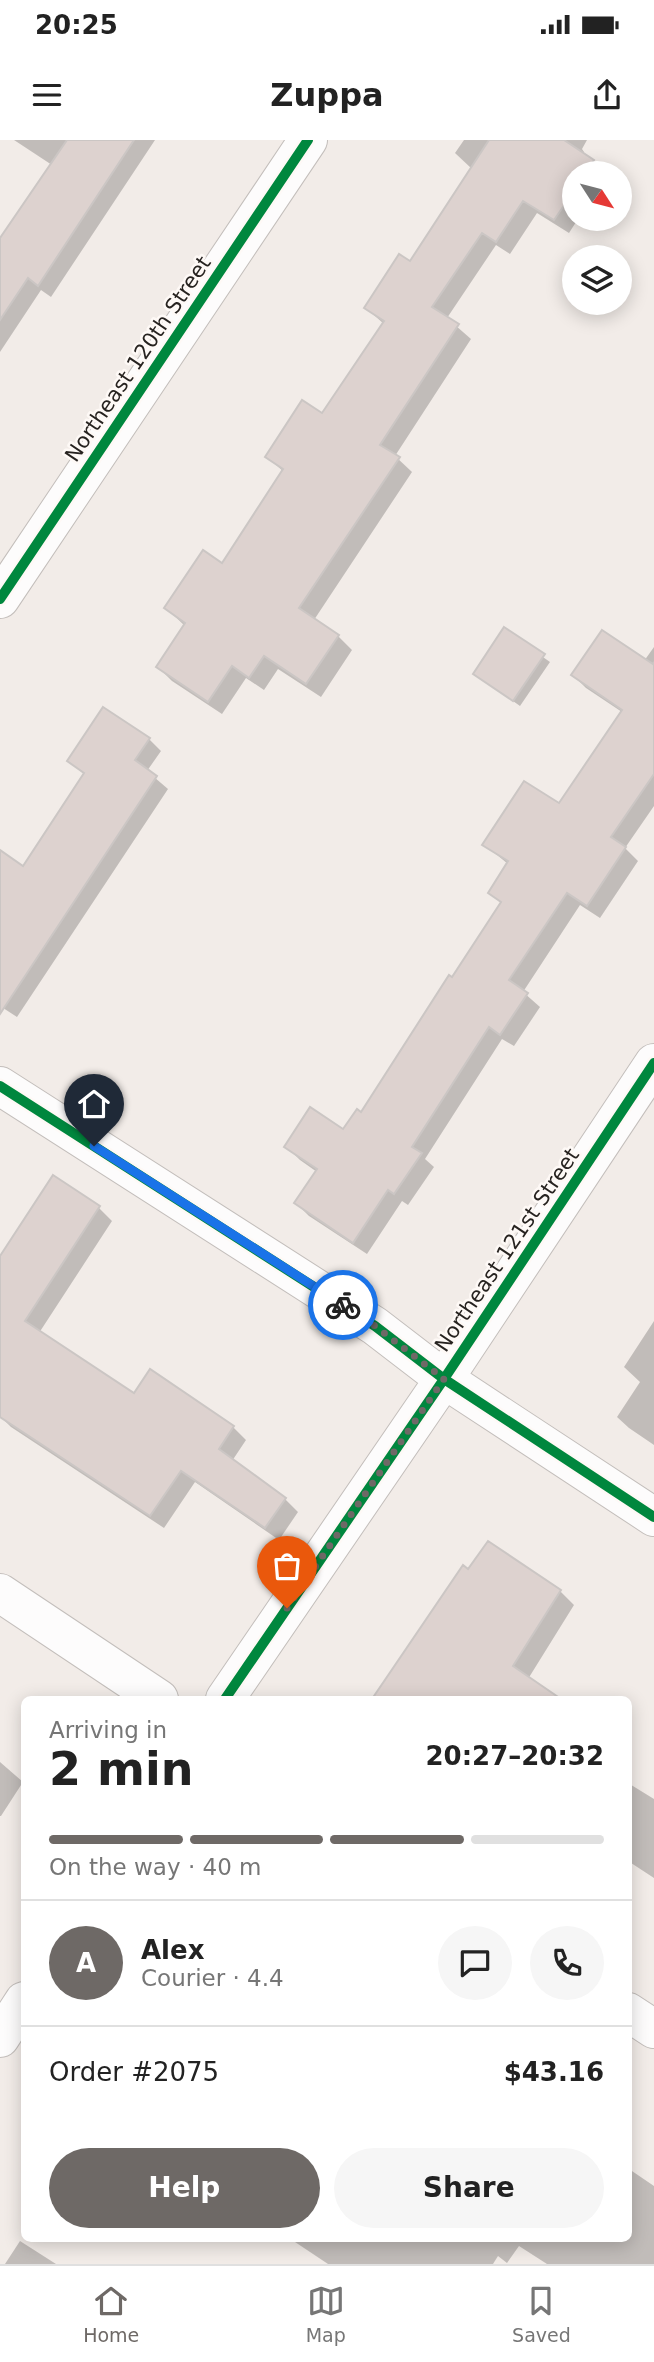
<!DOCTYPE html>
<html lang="en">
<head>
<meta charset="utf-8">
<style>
  body { margin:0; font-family:"DejaVu Sans",sans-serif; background:#f6f6f6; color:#222; height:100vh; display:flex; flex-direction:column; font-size:26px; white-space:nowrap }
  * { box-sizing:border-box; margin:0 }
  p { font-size:23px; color:#767676 }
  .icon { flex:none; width:38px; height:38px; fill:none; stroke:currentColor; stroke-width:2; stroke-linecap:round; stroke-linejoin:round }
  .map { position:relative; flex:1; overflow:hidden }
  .sheet { position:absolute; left:21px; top:1556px; width:611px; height:546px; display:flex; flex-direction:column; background:#fff; border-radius:10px; box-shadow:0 4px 18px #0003 }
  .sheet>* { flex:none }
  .needle { width:46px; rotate:126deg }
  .controls { position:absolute; left:562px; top:21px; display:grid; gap:14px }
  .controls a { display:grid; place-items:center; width:70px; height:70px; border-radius:50%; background:#fff; box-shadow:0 4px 18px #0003; font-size:35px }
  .pin { position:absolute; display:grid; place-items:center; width:60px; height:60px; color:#fff; margin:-72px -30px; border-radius:50% 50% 50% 0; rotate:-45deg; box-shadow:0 0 7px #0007 }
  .pin .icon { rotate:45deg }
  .courier { position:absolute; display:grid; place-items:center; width:70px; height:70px; margin:-35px; border:5px solid #1a73e8; border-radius:50%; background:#fff; color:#222; box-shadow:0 2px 9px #0007 }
  .overview em { font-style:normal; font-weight:800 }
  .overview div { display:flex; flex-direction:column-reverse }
  .overview { display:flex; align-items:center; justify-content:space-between; height:119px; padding:0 28px }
  h1 { font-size:46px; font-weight:800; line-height:52px }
  .bar { display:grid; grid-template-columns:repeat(4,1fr); gap:10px 7px; align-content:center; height:84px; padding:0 28px }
  .bar i { height:9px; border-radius:5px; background:#e0e0e0 }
  .bar .on { background:#6e6966 }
  .bar p { grid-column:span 4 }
  .line { display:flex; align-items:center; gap:18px; padding:0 28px; border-top:2px solid #e0e0e0 }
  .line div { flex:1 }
  .round { display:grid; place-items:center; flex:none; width:74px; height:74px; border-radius:37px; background:#f6f6f6 }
  .action { display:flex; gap:14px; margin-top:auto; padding:14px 28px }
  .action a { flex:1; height:80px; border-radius:42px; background:#6e6966; color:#fff; font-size:28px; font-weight:800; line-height:80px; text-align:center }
  .action a+a { background:#f6f6f6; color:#222 }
  .status { display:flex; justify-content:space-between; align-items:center; height:49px; padding:0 35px; background:#fff; direction:ltr }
  .status svg { height:19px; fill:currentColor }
  header { display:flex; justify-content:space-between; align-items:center; height:91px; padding:0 28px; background:#fff; font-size:32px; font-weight:800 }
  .dock { display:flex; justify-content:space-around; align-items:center; height:98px; border-top:2px solid #e0e0e0; background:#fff; font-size:19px; color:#767676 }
  .dock a { display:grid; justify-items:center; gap:4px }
  .dock .on { color:#6e6966 }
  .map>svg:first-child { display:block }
  .shadow { fill:#0003 }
  .building { fill:#ddd2cf; stroke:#cbc6c4; stroke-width:2 }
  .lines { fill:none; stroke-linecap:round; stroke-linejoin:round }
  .street-casing { stroke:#c3bebb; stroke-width:40 }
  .street { stroke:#fdfcfc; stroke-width:38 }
  .cycleway-casing { stroke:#fef9f6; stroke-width:15 }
  .cycleway { stroke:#00873e; stroke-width:10 }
  .done { stroke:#6e6966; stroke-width:7; stroke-dasharray:0 12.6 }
  .route { stroke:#1a73e8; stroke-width:9 }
  .labels { text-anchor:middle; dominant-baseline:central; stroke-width:5; stroke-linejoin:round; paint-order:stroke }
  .street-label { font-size:21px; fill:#272320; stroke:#fef9f6 }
</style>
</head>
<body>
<div class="status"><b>20:25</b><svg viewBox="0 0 49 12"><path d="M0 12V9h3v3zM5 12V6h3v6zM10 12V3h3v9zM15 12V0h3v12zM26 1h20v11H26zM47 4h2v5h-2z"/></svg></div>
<header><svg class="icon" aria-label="menu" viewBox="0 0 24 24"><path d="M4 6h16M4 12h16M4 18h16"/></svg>Zuppa<svg class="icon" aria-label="share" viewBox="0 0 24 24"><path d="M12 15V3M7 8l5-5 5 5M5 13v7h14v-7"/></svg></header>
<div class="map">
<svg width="654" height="2124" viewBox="0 0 654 2124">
  <rect width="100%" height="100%" fill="#f2ece8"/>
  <path class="shadow" d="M 14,0 L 155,0 L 51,157 L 41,150 L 0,212 L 0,101 L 52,25 Z
    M 464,0 L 587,0 L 582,9 L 584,12 L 583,15 L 605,33 L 574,33 L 574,79 L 578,79 L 569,93 L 537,73 L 510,114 L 496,105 L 447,178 L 471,199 L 395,316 L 412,332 L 314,480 L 338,496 L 352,510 L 321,557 L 278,529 L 264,550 L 246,538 L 222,574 L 172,541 L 158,527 L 185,486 L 166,468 L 223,425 L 284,332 L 267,317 L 323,275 L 384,184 L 366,168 L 411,124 L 472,29 L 455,13 Z
    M 504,490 L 550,522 L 520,566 L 475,534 Z
    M 654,507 L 654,666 L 625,708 L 638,721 L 600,778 L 580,765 L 523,852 L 540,867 L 514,906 L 502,899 L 425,1019 L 434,1027 L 408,1065 L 402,1061 L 367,1114 L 309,1076 L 296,1063 L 317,1032 L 300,1020 L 287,1007 L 344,992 L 362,975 L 502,764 L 490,753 L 508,724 L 485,705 L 559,666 L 622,572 L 586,548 L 573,535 L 644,521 Z
    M 149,599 L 161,611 L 147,631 L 168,649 L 17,877 L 0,866 L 0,720 L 24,728 L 85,635 L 69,621 Z
    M 54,1038 L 99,1068 L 112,1081 L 39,1193 L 135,1255 L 233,1287 L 246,1300 L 232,1321 L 285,1359 L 298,1372 L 279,1400 L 195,1342 L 164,1388 L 11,1287 L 0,1276 L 0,1119 Z
    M 654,1181 L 654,1305 L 629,1288 L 617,1277 L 640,1242 L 624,1227 Z
    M 469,1432 L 560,1451 L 574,1465 L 528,1539 L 557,1559 L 392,1559 L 381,1549 Z
    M 0,1622 L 23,1642 L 1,1676 L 0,1676 Z
    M 628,1643 L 654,1659 L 654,1738 L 628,1721 Z
    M 629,2029 L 654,2046 L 654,2124 L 547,2124 L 519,2106 L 507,2123 L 498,2116 L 493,2124 L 328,2124 L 289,2098 L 628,2098 Z
    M 20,2101 L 56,2124 L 5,2124 Z"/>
  <path class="building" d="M 67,0 L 134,0 L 38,146 L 28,138 L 0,180 L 0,98 Z
    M 489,0 L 564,0 L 594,20 L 585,33 L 574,33 L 574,51 L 554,80 L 523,61 L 496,102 L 482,93 L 432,167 L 459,184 L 380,305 L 400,317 L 299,468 L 339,495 L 306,544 L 264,516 L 249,538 L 232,526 L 208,562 L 156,527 L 185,483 L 164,468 L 203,410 L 222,423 L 283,329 L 265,317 L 302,260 L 322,273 L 384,181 L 364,168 L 399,114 L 410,121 Z
    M 504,487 L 545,514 L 513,561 L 473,534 Z
    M 602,490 L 653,524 L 654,522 L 654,634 L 611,697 L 626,707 L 587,766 L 567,753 L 509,840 L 528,853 L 500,895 L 489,887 L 412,1007 L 422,1013 L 394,1054 L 388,1050 L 353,1103 L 294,1063 L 317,1029 L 284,1007 L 310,967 L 343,989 L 357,969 L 361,972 L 449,835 L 452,837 L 501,762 L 488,753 L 508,721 L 482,705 L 524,641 L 559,663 L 622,570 L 571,535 Z
    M 103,567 L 150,598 L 135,620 L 157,636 L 0,874 L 0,710 L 23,726 L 84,633 L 67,621 Z
    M 53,1035 L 100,1066 L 25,1181 L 134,1253 L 150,1229 L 234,1286 L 219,1309 L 286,1358 L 265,1388 L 181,1331 L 150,1376 L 0,1277 L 0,1116 Z
    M 488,1401 L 561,1450 L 513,1526 L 561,1559 L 372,1559 L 463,1425 L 468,1429 Z"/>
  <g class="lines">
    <g class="street-casing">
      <path id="street" d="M 0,459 L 308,0
        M 0,946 L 375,1186 L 444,1239 L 654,1377
        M 0,1453 L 159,1559
        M 225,1559 L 444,1239 L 654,923
        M 628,1872 L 654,1889
        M 0,1898 L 24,1861"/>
    </g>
    <use href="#street" class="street"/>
    <g class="cycleway-casing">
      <path id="cycleway" d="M 0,459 L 308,0
        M 0,946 L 375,1186 L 444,1239 L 654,1377
        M 225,1559 L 444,1239 L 654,923"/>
    </g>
    <use href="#cycleway" class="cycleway"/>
  </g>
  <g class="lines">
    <path class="done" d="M 287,1468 L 444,1239 L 375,1186 L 343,1165"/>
    <path class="route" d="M 94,1006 L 343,1165"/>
  </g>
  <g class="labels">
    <g class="street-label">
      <text transform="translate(138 219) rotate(-56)">Northeast 120th Street</text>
      <text transform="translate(507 1110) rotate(-56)">Northeast 121st Street</text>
    </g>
  </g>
</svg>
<div class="controls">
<a><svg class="needle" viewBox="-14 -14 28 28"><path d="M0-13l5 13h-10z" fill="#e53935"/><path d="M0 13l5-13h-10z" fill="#767676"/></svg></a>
<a><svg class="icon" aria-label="layers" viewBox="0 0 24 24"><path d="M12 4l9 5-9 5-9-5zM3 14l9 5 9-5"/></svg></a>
</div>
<div class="pin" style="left:287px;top:1468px;background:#ea580c"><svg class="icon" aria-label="bag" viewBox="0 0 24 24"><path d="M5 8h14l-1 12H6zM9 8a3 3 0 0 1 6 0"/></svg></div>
<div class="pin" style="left:94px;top:1006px;background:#1f2937"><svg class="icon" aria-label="home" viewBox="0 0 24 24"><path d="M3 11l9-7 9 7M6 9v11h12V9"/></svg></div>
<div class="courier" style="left:343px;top:1165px"><svg class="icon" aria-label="bike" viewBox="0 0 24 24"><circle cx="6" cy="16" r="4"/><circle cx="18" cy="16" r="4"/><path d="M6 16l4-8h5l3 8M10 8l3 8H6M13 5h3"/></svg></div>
<section class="sheet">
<div class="overview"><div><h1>2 min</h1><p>Arriving in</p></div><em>20:27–20:32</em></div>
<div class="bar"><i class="on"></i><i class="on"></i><i class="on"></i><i></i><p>On the way · 40 m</p></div>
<div class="line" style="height:126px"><b class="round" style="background:#6e6966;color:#fff">A</b><div><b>Alex</b><p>Courier · 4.4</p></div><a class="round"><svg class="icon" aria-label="chat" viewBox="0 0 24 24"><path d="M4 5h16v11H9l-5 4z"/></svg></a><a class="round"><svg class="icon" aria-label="phone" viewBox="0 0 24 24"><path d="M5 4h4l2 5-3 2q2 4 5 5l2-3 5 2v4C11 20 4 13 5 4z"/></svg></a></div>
<div class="line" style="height:91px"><div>Order #2075</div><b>$43.16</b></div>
<div class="action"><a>Help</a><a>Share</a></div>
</section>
</div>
<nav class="dock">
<a class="on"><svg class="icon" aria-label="home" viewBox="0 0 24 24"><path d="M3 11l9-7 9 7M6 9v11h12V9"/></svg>Home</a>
<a><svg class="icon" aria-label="map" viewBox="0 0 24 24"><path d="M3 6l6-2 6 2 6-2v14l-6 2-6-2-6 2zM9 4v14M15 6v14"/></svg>Map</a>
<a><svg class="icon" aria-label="saved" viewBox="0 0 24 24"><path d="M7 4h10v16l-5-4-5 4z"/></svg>Saved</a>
</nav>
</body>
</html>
